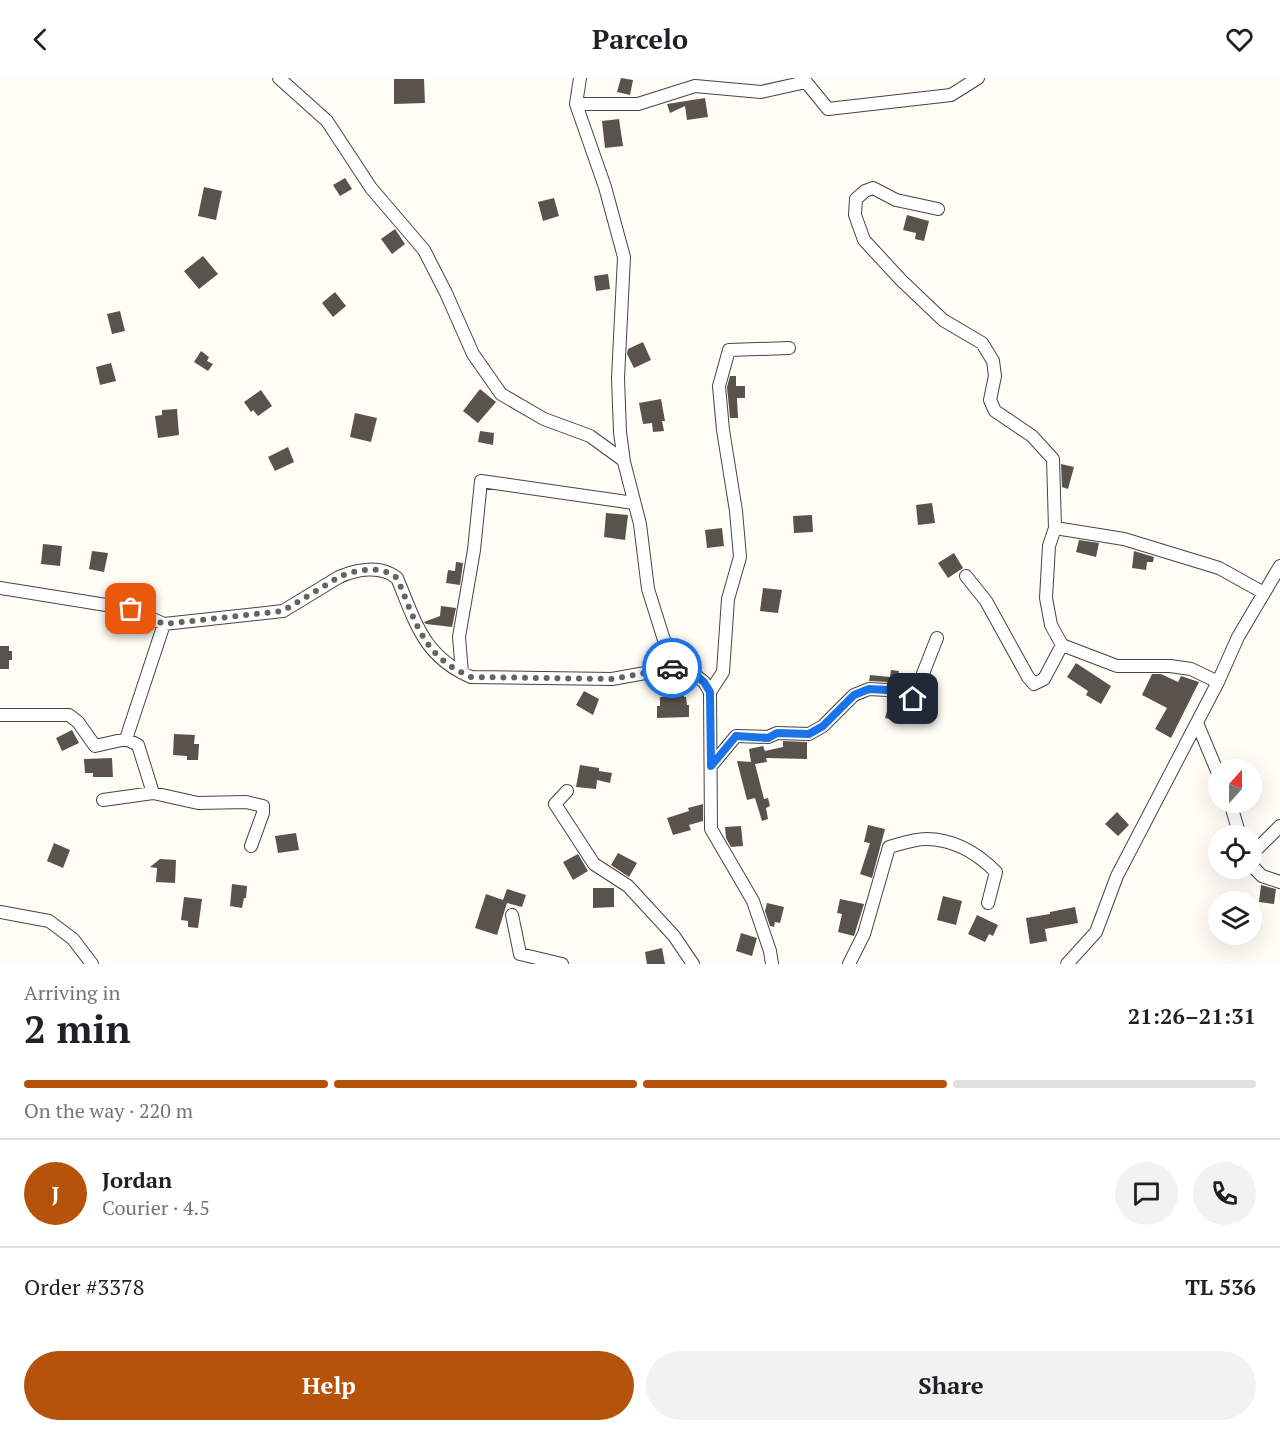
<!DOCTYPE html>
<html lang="en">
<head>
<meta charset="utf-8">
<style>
  body { margin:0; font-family:"PT Serif",serif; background:#f2f2f2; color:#202124; height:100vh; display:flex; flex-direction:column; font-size:22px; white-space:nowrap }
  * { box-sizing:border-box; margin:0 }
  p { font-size:20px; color:#757577 }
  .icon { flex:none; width:33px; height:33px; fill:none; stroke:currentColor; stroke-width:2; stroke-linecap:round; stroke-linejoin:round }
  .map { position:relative; height:886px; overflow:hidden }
  .side { display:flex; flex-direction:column; background:#fff; flex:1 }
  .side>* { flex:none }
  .needle { width:39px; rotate:21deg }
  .buttons { position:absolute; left:1208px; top:681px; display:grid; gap:12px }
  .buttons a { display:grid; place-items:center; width:54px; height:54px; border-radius:50%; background:#fff; box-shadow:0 6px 24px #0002; font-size:30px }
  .pin { position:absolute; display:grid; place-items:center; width:51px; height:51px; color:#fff; margin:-26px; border-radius:12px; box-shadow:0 3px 9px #0006 }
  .courier { position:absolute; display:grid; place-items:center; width:60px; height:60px; margin:-30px; border:4px solid #1a73e8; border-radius:50%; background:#fff; color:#222; box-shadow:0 2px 8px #0007 }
  .summary em { font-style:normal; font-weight:600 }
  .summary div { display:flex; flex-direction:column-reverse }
  .summary { display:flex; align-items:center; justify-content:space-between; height:102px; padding:0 24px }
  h1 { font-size:39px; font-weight:600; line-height:45px }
  .bar { display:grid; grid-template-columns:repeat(4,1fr); gap:9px 6px; align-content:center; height:72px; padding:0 24px }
  .bar i { height:8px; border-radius:4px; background:#e0e0e0 }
  .bar .on { background:#b45309 }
  .bar p { grid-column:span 4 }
  .line { display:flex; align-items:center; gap:15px; padding:0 24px; border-top:2px solid #e0e0e0 }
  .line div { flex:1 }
  .round { display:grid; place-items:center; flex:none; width:63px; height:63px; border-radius:32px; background:#f2f2f2 }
  .cta { display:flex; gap:12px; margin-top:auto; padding:12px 24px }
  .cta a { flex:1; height:69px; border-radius:36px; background:#b45309; color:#fff; font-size:24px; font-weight:600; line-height:69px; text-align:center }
  .cta a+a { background:#f2f2f2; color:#202124 }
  header { display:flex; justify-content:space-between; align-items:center; height:78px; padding:0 24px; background:#fff; font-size:27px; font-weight:600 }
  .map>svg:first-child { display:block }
  .building { fill:#5a524d }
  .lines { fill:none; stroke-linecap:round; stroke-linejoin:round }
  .minor-casing { stroke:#444; stroke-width:14 }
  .minor { stroke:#fff; stroke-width:12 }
  .done { stroke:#646461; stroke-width:6; stroke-dasharray:0 10.8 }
  .route { stroke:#1a73e8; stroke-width:8 }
</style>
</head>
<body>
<header><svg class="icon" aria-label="back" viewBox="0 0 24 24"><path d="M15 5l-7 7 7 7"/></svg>Parcelo<svg class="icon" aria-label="heart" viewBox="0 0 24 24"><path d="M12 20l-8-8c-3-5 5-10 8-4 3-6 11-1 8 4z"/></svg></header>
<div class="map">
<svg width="1280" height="886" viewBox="0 0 1280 886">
  <rect width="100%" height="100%" fill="#fffdf5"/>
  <path class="building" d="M 621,0 L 633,2 L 630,17 L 617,14 Z
    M 394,1 L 424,1 L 425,25 L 394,26 Z
    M 705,20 L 708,39 L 687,42 L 685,28 L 670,35 L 667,26 Z
    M 619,41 L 623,68 L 605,70 L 602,43 Z
    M 345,100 L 352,111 L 340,118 L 333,107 Z
    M 204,109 L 222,113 L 216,142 L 198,138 Z
    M 554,120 L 559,138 L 543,143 L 538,124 Z
    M 907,137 L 929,143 L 924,163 L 915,161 L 916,155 L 903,152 Z
    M 395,151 L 405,166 L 392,176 L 381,161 Z
    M 203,178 L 218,196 L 199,211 L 184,193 Z
    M 608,196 L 610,211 L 596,213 L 594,198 Z
    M 335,214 L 346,228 L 333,239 L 322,225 Z
    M 120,233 L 125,253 L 112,256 L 107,236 Z
    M 643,264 L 651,282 L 634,290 L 627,276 L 628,271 Z
    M 201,273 L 209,279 L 207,283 L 213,286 L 208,293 L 194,284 Z
    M 111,285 L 116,303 L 100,307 L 96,289 Z
    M 730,298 L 736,298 L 736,308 L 745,308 L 745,320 L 737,320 L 738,340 L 730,340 L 727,309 Z
    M 480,311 L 496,324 L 478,345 L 463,333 Z
    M 261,312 L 272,328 L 258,338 L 253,332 L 251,334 L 244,324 Z
    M 661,321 L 665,343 L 662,343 L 664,353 L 653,354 L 652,345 L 643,346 L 639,325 Z
    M 177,331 L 179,357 L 158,360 L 155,338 L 162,337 L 162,332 Z
    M 355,335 L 377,340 L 371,364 L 350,359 Z
    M 480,353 L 494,355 L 493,367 L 478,364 Z
    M 288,369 L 294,384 L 275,393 L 268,379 Z
    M 1061,386 L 1074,389 L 1068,411 L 1062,409 Z
    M 932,425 L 935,445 L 918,447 L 916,427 Z
    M 606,435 L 628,437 L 625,462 L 604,459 Z
    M 812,437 L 813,454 L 794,455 L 793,438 Z
    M 722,450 L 724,468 L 707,470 L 705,452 Z
    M 1079,462 L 1099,465 L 1096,479 L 1076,474 Z
    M 43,466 L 62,468 L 60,488 L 41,486 Z
    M 92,473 L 108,475 L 104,494 L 89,491 Z
    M 1134,473 L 1154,479 L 1153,484 L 1147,484 L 1146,492 L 1132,490 Z
    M 954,475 L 963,490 L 948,500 L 938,485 Z
    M 456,484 L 463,485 L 460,507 L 446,505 L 448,492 L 455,493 Z
    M 763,510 L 782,512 L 778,535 L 760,533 Z
    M 441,528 L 456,530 L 452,549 L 426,546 L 424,544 L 440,538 Z
    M 109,537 L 131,541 L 129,555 L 107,550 Z
    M 0,568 L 9,568 L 9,573 L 12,573 L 12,582 L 9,582 L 9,591 L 0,591 Z
    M 1076,585 L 1111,608 L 1101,626 L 1086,617 L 1088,613 L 1067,599 Z
    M 891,592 L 899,593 L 897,607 L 888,604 L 869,603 L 870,597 L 890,599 Z
    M 1152,596 L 1161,596 L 1178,604 L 1181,598 L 1199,604 L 1171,660 L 1155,651 L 1167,630 L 1142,617 Z
    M 672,599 L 673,602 L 684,602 L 684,619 L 686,619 L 687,627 L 689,627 L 689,639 L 657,640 L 657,628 L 660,628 L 660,619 L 666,619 L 662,600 Z
    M 584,613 L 599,621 L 593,637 L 576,627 Z
    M 879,620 L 906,627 L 901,644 L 885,640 L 890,623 Z
    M 72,652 L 79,665 L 62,673 L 56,660 Z
    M 174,656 L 195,657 L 194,666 L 199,666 L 198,682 L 187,682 L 187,678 L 173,677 Z
    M 783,663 L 807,664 L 807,681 L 766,680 L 767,684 L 755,686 L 764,721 L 768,720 L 770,728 L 766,730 L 768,741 L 762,743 L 755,720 L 747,722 L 737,683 L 751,684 L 749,671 L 763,668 L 765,673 L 783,669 Z
    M 112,680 L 113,699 L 93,699 L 93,695 L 85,695 L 84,681 Z
    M 580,687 L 599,690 L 599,693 L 612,695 L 610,705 L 597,702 L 596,711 L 576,709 Z
    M 703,726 L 703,743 L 689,747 L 691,752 L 673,757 L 667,740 L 689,733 L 688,730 Z
    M 1117,734 L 1129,747 L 1118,758 L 1105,746 Z
    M 868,747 L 885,751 L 872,800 L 860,796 L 870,765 L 864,764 Z
    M 741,748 L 743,768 L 731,769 L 726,760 L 725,749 Z
    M 296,755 L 299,772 L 278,775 L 275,758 Z
    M 54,765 L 70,772 L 63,790 L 47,783 Z
    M 618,775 L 637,785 L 629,799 L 611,787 Z
    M 578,776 L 588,793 L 573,802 L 563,784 Z
    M 160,781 L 176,782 L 175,805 L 156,804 L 157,790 L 150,789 Z
    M 232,806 L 247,808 L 246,820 L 244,820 L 242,830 L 230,828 Z
    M 1261,807 L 1276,811 L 1274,826 L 1259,824 Z
    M 593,810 L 614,810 L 614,829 L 593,830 Z
    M 507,811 L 526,817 L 522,829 L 507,825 L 497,857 L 475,850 L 486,816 L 503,822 Z
    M 943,818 L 962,823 L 956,847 L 937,842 Z
    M 184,819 L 202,821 L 198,850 L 188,849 L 188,843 L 181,842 Z
    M 840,821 L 864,826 L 854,858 L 838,854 L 842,836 L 837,835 Z
    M 767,825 L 784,829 L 780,845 L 775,844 L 774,849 L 770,848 L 765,833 Z
    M 1075,829 L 1078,845 L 1045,851 L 1047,863 L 1030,866 L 1026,840 L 1050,836 L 1050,834 Z
    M 977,837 L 998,847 L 993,858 L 989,856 L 985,864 L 968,856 Z
    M 741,855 L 757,860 L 752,878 L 736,873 Z
    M 662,870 L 665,886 L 647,886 L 645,874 Z"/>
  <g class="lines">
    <g class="minor-casing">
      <path id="minor" d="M 279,0 L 327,43 L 371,110 L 424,172 L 446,215 L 473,276 L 501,316 L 544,341 L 590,358 L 623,382
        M 580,0 L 576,26 L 605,109 L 624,179 L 618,300 L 620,354 L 624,384 L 640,446 L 648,511 L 664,562 L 684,588 L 704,604 L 710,614 L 711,751 L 753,823 L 770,873 L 772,886
        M 576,26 L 638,26 L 695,8 L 761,14 L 806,4 L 828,31 L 951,17 L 978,0
        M 938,131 L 896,122 L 873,110 L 865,113 L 856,121 L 855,137 L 864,162 L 901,202 L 943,242 L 982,265 L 993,283 L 995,298 L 990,322 L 995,333 L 1032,358 L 1053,381 L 1055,450 L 1049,468 L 1046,520 L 1051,547 L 1062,567 L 1117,588 L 1170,588 L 1191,591 L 1218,604
        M 1055,450 L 1124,461 L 1219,490 L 1264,515
        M 966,498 L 986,523 L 1028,599 L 1034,606 L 1044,601 L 1062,567
        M 0,510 L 131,531 L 164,546 L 283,533 L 339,499 C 357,491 381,487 397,500 C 416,545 423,578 471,599 L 612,601 L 684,588
        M 462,595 L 459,559 L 474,472 L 481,403 L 634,425
        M 710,614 L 723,594 L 728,521 L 740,479 L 736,433 L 723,352 L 719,308 L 729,272 L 789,270
        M 0,637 L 69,637 L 78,644 L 95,668 L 126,661 L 138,667 L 153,715
        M 1197,645 L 1218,695
        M 126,661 L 164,546
        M 711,688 L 736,658 L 768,659 L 777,655 L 809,656 L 823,648 L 854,617 L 869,611 L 887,612 L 913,621 L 937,560
        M 567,713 L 555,726 L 594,786 L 628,808 L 674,858 L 693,886
        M 103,722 L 153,715 L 198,725 L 246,724 L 263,728 L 263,735 L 251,768
        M 1230,724 L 1240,758
        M 1251,777 L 1280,748
        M 1251,787 L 1262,798 L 1280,804
        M 0,834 L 49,843 L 73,861 L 92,886
        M 512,837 L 520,876 L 562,886
        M 849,886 L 864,856 L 889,769 C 900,766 914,761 926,761 C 954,761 976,774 996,794 L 988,825
        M 1067,886 L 1096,854 L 1117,798 L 1218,604 L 1238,559 L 1280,488"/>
    </g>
    <use href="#minor" class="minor"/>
  </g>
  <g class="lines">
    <path class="done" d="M 131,531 L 164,546 L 283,533 L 339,499 C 357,491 381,487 397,500 C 417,546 422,578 471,599 L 612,601 L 672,590"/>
    <path class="route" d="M 672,590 L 684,588 L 704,604 L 710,614 L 711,688 L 736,658 L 768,660 L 777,655 L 809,656 L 823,648 L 854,617 L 869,611 L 887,612 L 913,621"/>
  </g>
</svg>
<div class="buttons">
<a><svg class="needle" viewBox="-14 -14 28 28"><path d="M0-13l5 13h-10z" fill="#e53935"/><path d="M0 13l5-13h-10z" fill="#757577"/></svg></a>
<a><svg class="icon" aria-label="locate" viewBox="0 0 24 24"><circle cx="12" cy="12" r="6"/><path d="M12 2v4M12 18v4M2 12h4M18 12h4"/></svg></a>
<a><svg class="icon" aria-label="layers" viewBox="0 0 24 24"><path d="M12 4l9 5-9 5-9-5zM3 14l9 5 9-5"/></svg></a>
</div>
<div class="pin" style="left:131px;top:531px;background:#ea580c"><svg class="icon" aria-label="bag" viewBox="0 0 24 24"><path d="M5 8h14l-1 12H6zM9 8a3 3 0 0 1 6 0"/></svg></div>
<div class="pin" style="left:913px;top:621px;background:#1f2937"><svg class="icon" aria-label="home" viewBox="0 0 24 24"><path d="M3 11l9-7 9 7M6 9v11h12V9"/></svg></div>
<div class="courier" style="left:672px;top:590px"><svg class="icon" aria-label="car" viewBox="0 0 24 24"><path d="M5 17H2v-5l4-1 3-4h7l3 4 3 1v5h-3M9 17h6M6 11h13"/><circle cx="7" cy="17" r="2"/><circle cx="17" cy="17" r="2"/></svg></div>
</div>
<section class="side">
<div class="summary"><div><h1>2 min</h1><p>Arriving in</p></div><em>21:26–21:31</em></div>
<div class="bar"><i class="on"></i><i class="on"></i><i class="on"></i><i></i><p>On the way · 220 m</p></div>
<div class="line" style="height:108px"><b class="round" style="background:#b45309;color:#fff">J</b><div><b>Jordan</b><p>Courier · 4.5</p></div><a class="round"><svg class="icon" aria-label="chat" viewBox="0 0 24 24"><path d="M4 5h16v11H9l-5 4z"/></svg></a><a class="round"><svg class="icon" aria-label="phone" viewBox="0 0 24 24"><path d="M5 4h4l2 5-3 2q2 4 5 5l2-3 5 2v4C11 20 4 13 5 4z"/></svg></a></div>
<div class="line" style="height:78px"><div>Order #3378</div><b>TL 536</b></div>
<div class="cta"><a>Help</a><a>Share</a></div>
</section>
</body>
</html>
